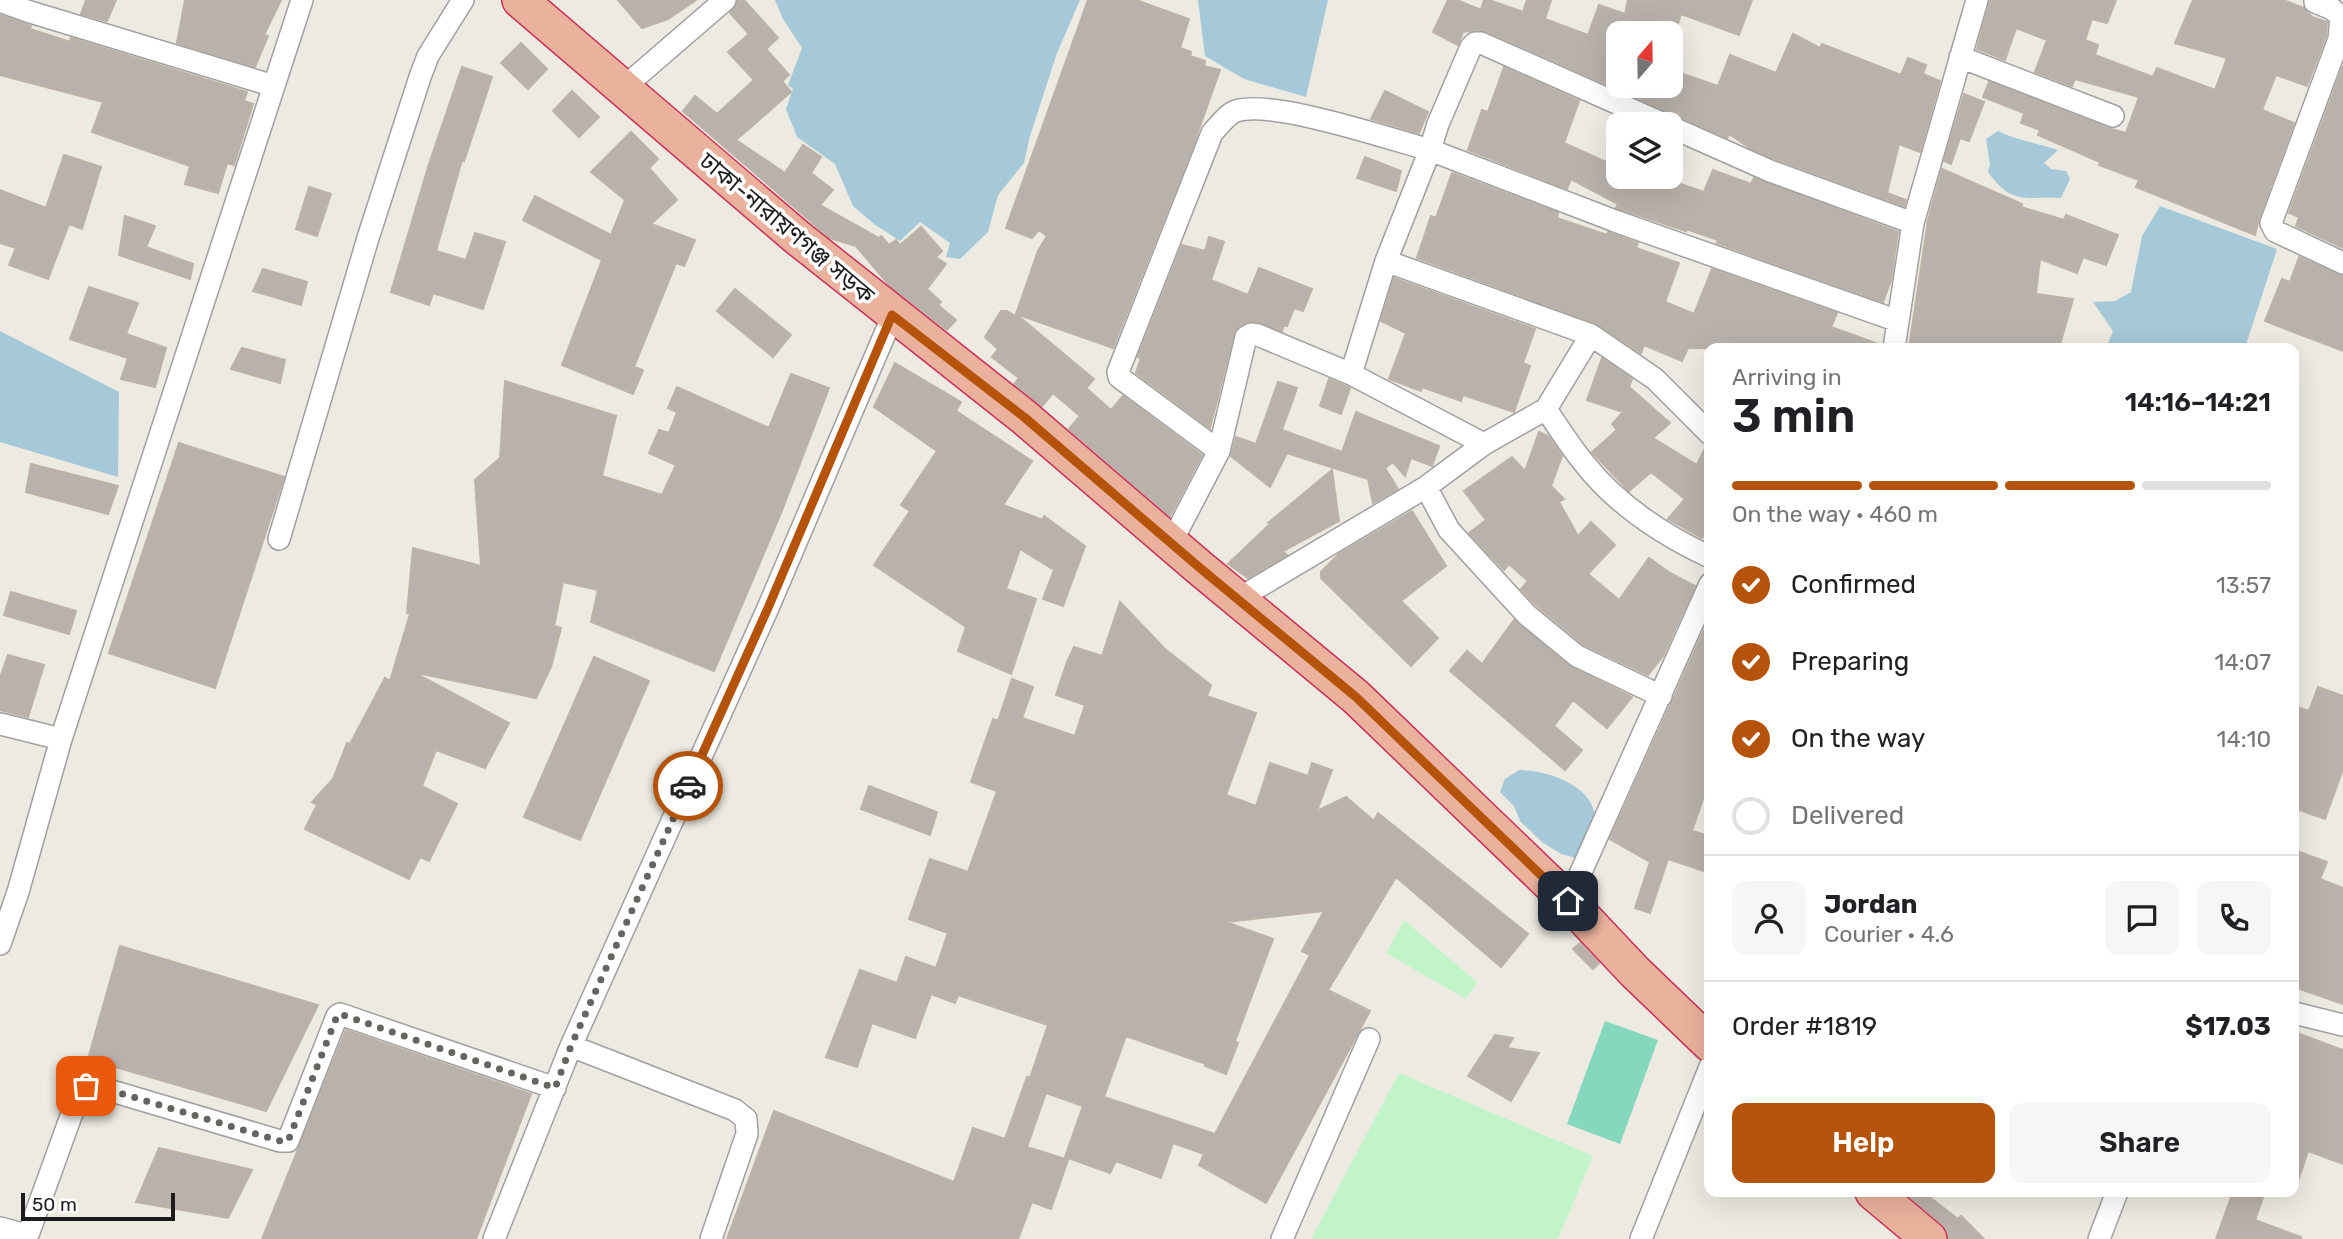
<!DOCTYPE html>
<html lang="en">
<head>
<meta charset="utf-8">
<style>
  body { margin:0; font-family:Rubik,"Noto Sans Bengali",sans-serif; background:#f6f6f6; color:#202124; height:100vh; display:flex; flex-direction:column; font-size:26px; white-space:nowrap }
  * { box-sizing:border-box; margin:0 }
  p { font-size:23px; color:#757577 }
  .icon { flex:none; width:38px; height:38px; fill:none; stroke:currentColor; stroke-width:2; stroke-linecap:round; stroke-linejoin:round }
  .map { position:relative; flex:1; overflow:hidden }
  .sheet { position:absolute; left:1704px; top:343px; width:595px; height:854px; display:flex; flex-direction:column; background:#fff; border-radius:14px; box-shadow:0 7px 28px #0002 }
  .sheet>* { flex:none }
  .needle { width:46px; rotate:20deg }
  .buttons { position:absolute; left:1606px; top:21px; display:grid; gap:14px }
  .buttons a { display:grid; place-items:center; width:77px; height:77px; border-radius:14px; background:#fff; box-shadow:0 7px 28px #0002; font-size:35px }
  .scale { position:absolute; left:21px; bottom:18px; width:154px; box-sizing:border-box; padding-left:7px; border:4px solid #1c1c1c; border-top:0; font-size:19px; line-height:24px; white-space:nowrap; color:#1c1c1c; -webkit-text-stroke:5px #fff; paint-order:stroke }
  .pin { position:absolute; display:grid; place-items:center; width:60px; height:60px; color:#fff; margin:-30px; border-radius:14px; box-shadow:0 4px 10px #0006 }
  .courier { position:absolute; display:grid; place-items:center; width:70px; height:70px; margin:-35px; border:5px solid #b45309; border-radius:50%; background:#fff; color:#222; box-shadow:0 2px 9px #0007 }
  .overview em { font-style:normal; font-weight:600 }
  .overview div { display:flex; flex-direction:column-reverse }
  .overview { display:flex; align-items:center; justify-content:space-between; height:119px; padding:0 28px }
  h1 { font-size:46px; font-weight:600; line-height:52px }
  .bar { display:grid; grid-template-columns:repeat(4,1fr); gap:10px 7px; align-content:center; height:84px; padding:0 28px }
  .bar i { height:9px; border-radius:5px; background:#e0e0e0 }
  .bar .on { background:#b45309 }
  .bar p { grid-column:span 4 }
  .line { display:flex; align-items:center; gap:18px; padding:0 28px; border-top:2px solid #e0e0e0 }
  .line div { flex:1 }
  .round { display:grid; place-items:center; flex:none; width:74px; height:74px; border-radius:14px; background:#f6f6f6 }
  ol { padding:0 28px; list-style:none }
  li { display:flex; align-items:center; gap:21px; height:77px }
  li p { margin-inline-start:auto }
  li .icon { padding:7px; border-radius:50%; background:#b45309; color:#fff; stroke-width:4 }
  li:last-child { color:#757577 }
  li i { width:38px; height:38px; border:4px solid #e0e0e0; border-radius:50% }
  .cta { display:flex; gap:14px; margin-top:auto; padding:14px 28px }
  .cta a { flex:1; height:80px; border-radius:14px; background:#b45309; color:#fff; font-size:28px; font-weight:600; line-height:80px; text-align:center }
  .cta a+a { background:#f6f6f6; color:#202124 }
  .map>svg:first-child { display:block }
  .park { fill:#c1f5c9 }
  .pitch { fill:#85d7bd }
  .water { fill:#a5c9d8 }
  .building { fill:#b9b2ac; stroke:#bdb2a6; stroke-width:2; fill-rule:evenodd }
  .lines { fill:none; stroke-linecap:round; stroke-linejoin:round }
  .minor-casing { stroke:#a0a0a0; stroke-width:24 }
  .trunk-casing { stroke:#ca305a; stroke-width:38 }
  .minor { stroke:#fff; stroke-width:21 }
  .trunk { stroke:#eab29c; stroke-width:35 }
  .done { stroke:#656461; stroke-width:7; stroke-dasharray:0 12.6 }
  .route { stroke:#b45309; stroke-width:9 }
  .labels { text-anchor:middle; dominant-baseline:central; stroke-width:7; stroke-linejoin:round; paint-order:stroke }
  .street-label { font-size:24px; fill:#1c1c1c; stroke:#fff }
</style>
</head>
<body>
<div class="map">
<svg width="2343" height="1239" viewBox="0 0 2343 1239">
  <rect width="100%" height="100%" fill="#edeae2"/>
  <path class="park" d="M 1404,920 L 1477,982 L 1466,999 L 1386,953 Z
    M 1399,1073 L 1593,1156 L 1558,1239 L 1311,1239 Z"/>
  <path class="pitch" d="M 1605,1021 L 1658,1040 L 1620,1144 L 1567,1124 Z"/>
  <path class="water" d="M 775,0 L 1080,0 L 1057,53 L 1030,136 L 1024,163 L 998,195 L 988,232 L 960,259 L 946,257 L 950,243 L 920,222 L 900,241 L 874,224 L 853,206 L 835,164 L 797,137 L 786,109 L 793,89 L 788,85 L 802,48 L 783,19 Z
    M 1198,0 L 1328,0 L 1306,97 L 1244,79 L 1205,56 Z
    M 1998,131 C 2018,141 2038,143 2058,150 L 2044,163 L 2051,169 L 2066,171 L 2070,179 L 2061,198 C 2025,196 2012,206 1988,172 L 1990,164 L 1986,139 Z
    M 2160,206 L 2277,249 L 2245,348 L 2106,348 L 2113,331 L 2093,302 L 2115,301 L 2131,292 L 2142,236 Z
    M 0,331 L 119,392 L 118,477 L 0,442 Z
    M 1519,770 C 1549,770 1599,787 1595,824 C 1594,835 1582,848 1576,858 L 1561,854 L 1542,842 L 1520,821 L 1514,806 L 1500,792 L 1505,779 Z"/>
  <path class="building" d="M 86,0 L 116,0 L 107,21 L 81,14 Z
    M 185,0 L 281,0 L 264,35 L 268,36 L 255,67 L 177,43 Z
    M 618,0 L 696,0 L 668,19 L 642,28 Z
    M 738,0 L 744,0 L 778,38 L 766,49 L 789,75 L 782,81 L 791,92 L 736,140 L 785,173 L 803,145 L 821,157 L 811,173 L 833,190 L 820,205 L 879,238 L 881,236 L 889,245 L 896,240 L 900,245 L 921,227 L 942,251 L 936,257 L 946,264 L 927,289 L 941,302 L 938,305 L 956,320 L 947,330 L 889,285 L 856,246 L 830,238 L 683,111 L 695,96 L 717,114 L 754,80 L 728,52 L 749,34 L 730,13 L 737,5 Z
    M 1088,0 L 1136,0 L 1189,19 L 1180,48 L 1191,52 L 1190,56 L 1205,61 L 1204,66 L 1220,70 L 1192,149 L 1113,348 L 1016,314 L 1038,251 L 1047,236 L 1039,230 L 1032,238 L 1006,228 Z
    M 1448,0 L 1457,0 L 1481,10 L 1484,0 L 1489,0 L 1523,12 L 1527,0 L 1551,0 L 1545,19 L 1588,35 L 1599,5 L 1625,14 L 1628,0 L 1752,0 L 1739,35 L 1681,14 L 1675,33 L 1619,33 L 1619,86 L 1671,86 L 1671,70 L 1718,86 L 1730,55 L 1776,73 L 1793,34 L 1820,48 L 1822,44 L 1901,75 L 1908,58 L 1926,65 L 1923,74 L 1940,81 L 1920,152 L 1899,144 L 1887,193 L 1906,200 L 1904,206 L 1775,159 L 1750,148 L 1729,134 L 1727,138 L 1486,31 L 1475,30 L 1463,32 L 1458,45 L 1433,32 Z
    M 1990,0 L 2116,0 L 2107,23 L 2092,19 L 2085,40 L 2098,45 L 2095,55 L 2153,77 L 2157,68 L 2215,90 L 2227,58 L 2175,43 L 2193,0 L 2283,0 L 2304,8 L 2312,17 L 2327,22 L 2326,36 L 2307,86 L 2276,75 L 2262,110 L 2294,123 L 2259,218 L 2255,235 L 2136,187 L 2139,180 L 2099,165 L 2100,162 L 2038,135 L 2040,130 L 2021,123 L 2024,113 L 1983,97 L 1989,82 L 2108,128 L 2126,133 L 2139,97 L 2075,79 L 2072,86 L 2035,72 L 2047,40 L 2016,28 L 2005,60 L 1977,49 Z
    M 0,15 L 31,26 L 30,29 L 70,42 L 71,38 L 247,92 L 244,101 L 253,104 L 234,165 L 227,163 L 218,193 L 185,184 L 190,166 L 92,132 L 103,102 L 0,75 Z
    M 521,43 L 547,69 L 528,89 L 501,63 Z
    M 2343,66 L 2343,248 L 2296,226 L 2299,217 L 2289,213 Z
    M 462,67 L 492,77 L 464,161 L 462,160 L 436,251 L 466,260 L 475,233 L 505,242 L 483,309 L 433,293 L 429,305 L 391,292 L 429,164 Z
    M 1504,67 L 1579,101 L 1564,143 L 1619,168 L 1619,177 L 1660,177 L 1704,192 L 1713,170 L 1751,184 L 1754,178 L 1898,232 L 1891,280 L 1883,302 L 1717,243 L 1718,240 L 1686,229 L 1686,231 L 1616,208 L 1618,204 L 1571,179 L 1567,189 L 1468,150 L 1482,110 L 1488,112 Z
    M 572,91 L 599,117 L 579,137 L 553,111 Z
    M 1385,91 L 1428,112 L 1419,133 L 1371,119 Z
    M 1964,94 L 1984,102 L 1969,141 L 1960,138 L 1951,164 L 1944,161 Z
    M 631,132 L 658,159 L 649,168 L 677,200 L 651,224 L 695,240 L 684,266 L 676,263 L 634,367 L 643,370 L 633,394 L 562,365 L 602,260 L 523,220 L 535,196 L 611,235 L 625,200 L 591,172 Z
    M 64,155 L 101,167 L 82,229 L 69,224 L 48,279 L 9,265 L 16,248 L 0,243 L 0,190 L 46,208 Z
    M 1365,157 L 1401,171 L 1396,191 L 1357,178 Z
    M 1942,169 L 2022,204 L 2021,207 L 2064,220 L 2066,215 L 2118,235 L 2106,265 L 2083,257 L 2077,273 L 2040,259 L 2036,294 L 2073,299 L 2059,348 L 1909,348 L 1928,220 Z
    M 1452,173 L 1558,213 L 1557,218 L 1607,235 L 1608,232 L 1638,243 L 1636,248 L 1679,263 L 1665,302 L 1694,314 L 1712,269 L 1837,313 L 1831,327 L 1881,345 L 1881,348 L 1688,348 L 1682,361 L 1644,345 L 1641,353 L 1595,323 L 1417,258 L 1431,216 L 1436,218 Z
    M 309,187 L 331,194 L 317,236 L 296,229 Z
    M 125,216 L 155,226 L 146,247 L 193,264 L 190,279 L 119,255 Z
    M 1209,237 L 1224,242 L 1211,280 L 1248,295 L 1259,268 L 1312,289 L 1303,311 L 1294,308 L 1287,326 L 1284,325 L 1282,331 L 1253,321 L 1244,323 L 1235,330 L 1210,428 L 1136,373 L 1141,358 L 1138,357 L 1182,245 L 1205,251 Z
    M 2299,257 L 2343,276 L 2343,351 L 2265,321 L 2282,279 L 2290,282 Z
    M 263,269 L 307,282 L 301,305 L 253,291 Z
    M 1394,278 L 1535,329 L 1523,363 L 1530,366 L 1514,412 L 1463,395 L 1461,401 L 1422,387 L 1421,391 L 1389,379 L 1406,333 L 1381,321 Z
    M 89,287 L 138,303 L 126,334 L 166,348 L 155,387 L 121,379 L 128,358 L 70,339 Z
    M 735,289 L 791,335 L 773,357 L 717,311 Z
    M 1001,311 L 1007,311 L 1015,316 L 1016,314 L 1094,379 L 1086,388 L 1111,410 L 1123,396 L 1202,455 L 1170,516 L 1069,429 L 1080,416 L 1053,393 L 1042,406 L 1014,384 L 1019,378 L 992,357 L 998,349 L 985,337 Z
    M 242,348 L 285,360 L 280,383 L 231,369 Z
    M 1602,358 L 1632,379 L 1629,387 L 1670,423 L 1653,438 L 1697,465 L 1706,446 L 1710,447 L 1710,529 L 1702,538 L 1668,519 L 1685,499 L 1651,472 L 1629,491 L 1592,452 L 1617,430 L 1612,424 L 1623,412 L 1587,400 Z
    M 895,363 L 961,402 L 956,411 L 1032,461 L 1003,505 L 1043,520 L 1044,516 L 1085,546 L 1063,606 L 1043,599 L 1054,570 L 1020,549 L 1006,589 L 1036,599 L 1011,674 L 958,651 L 966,627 L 874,565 L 910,511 L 901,505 L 937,451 L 874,407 Z
    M 791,374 L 829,388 L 781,513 L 714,671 L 591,622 L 598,590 L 563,582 L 554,626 L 561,628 L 551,667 L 536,698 L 413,672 L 509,723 L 485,768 L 436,750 L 422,786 L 457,804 L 429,861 L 420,857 L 409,879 L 305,829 L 317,805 L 312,802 L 333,779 L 347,743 L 350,744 L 385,678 L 390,681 L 410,614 L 407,613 L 413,548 L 481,566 L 475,480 L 500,458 L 505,381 L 616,416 L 602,476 L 662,495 L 676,465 L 649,453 L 659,430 L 669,433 L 677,412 L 668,408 L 677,387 L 769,428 Z
    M 1329,379 L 1350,388 L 1341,414 L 1320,406 Z
    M 1278,382 L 1297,388 L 1282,430 L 1342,452 L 1356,412 L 1439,446 L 1432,466 L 1411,458 L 1405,476 L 1393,462 L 1385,468 L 1398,489 L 1373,503 L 1368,479 L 1287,453 L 1270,487 L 1231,456 L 1236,437 L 1256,444 Z
    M 1539,432 L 1548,436 L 1562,456 L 1550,489 L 1552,487 L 1564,499 L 1559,502 L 1578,536 L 1591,522 L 1615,545 L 1588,574 L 1619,600 L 1649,558 L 1670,573 L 1695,586 L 1663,656 L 1648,675 L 1584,645 L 1536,605 L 1521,589 L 1528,581 L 1509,564 L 1504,570 L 1469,533 L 1486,520 L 1464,491 L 1512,457 L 1525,471 Z
    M 179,443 L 284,477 L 215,688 L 109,653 Z
    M 31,464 L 118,486 L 108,514 L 26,492 Z
    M 1332,470 L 1339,521 L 1283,551 L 1287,555 L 1248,578 L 1228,564 L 1270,524 L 1268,523 Z
    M 1412,511 L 1446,566 L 1401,601 L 1438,638 L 1411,666 L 1321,578 L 1321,572 L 1339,554 Z
    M 11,592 L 76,611 L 69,634 L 4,615 Z
    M 1120,602 L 1166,650 L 1211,685 L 1207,696 L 1256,713 L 1226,795 L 1256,806 L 1270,763 L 1308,776 L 1312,763 L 1332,770 L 1317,811 L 1346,797 L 1374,821 L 1378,813 L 1528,934 L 1501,967 L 1396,877 L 1328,990 L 1370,1011 L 1266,1203 L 1199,1165 L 1204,1154 L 1173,1143 L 1161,1178 L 1116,1161 L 1110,1173 L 1065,1157 L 1083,1106 L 1046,1093 L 1027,1147 L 1068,1160 L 1051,1209 L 1032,1202 L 1018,1239 L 727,1239 L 774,1111 L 954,1182 L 973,1128 L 1005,1139 L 1027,1077 L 1030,1078 L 1048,1025 L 958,995 L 955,1003 L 931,994 L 915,1038 L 872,1023 L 857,1067 L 826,1057 L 860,970 L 897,983 L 906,957 L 936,968 L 948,933 L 909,919 L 930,859 L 968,872 L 997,791 L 971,782 L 993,719 L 998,721 L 1012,679 L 1033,687 L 1022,718 L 1075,736 L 1085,705 L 1056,695 L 1067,662 L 1074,647 L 1102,656 ZM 1324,911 L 1302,951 L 1310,955 L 1215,1134 L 1104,1097 L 1126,1036 L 1206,1064 L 1205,1066 L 1226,1074 L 1238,1043 L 1235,1041 L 1273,939 L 1226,922 Z
    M 1710,617 L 1710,778 L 1692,831 L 1710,836 L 1710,873 L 1668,859 L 1650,913 L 1635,908 L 1650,862 L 1610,839 Z
    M 1514,620 L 1569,666 L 1632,697 L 1607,728 L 1573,700 L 1554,726 L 1582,750 L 1565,770 L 1450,671 L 1467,651 L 1482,664 Z
    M 8,655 L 44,665 L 28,717 L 0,710 L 0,678 Z
    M 594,657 L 649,681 L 580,840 L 524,817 Z
    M 2318,687 L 2343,696 L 2343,769 L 2325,819 L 2294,808 L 2294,706 L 2309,711 Z
    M 869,786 L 937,812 L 930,835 L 861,809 Z
    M 2294,850 L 2327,862 L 2320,879 L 2343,888 L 2343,1004 L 2294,987 Z
    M 1580,943 L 1599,963 L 1593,969 L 1573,949 Z
    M 120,946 L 318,1005 L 266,1111 L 88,1059 Z
    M 346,1030 L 531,1094 L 476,1239 L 262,1239 Z
    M 2294,1032 L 2343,1050 L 2343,1164 L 2308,1151 L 2297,1184 L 2294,1184 Z
    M 1495,1035 L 1513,1038 L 1507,1048 L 1539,1053 L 1511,1101 L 1468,1076 Z
    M 159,1148 L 252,1170 L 228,1218 L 136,1202 Z
    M 1904,1192 L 1923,1192 L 1958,1219 L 1961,1216 L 1984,1239 L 1949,1239 L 1948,1232 L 1942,1224 Z
    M 2233,1192 L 2265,1192 L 2255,1220 L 2301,1237 L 2301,1239 L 2216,1239 Z"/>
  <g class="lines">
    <g class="minor-casing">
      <path id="minor" d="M 2315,0 L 2315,2 L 2332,9 L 2341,17 L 2339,39 L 2271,223 L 2275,231 L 2343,263
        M 0,1 L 27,11 L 274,86
        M 1960,57 L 2113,116
        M 623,88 L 725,0
        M 1671,127 L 1770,171 L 1913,223
        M 1386,261 L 1591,335 L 1655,379 L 1710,434
        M 1894,348 L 1913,223 L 1977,0
        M 1546,409 C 1558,427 1570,446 1584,463 C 1616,504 1663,535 1710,557
        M 1484,444 L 1546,409 L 1591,335
        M 1219,451 L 1119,377 L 1118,372 L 1212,133 C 1218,127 1227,114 1236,111 C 1271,99 1390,139 1430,150 L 1438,124 L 1471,47 L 1475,43 L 1481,43 L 1664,124
        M 1426,487 L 1449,530 L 1527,615 L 1577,656 L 1661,696
        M 279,539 L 368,238 L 420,77 L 428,56 L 463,0
        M 1171,543 L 1219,451 L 1246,337 L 1251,334 L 1258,335 L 1351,374 L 1386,261 L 1430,150 L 1615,221 L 1898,321
        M 1238,599 L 1426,487 L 1484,444 L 1351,374
        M 0,724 L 61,739
        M 1568,901 L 1710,584
        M 0,944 L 18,892 L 61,739 L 302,0
        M 2294,1013 L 2343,1025
        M 0,1228 L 22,1234 L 29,1232 L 79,1094 L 86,1086 L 95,1086 L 280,1141 L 288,1141 L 337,1016 L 340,1014 L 555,1088
        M 494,1239 L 571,1046
        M 711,1239 L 747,1134 L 746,1119 L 735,1110 L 571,1046 L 768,608 L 893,315
        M 1282,1239 L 1369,1039
        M 1641,1239 L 1710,1067
        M 2099,1239 L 2117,1192"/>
    </g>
    <g class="trunk-casing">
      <path id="trunk" d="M 520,0 L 798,238 L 1024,417 L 1200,568 L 1356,697 L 1568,901 L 1635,972 L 1710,1044
        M 1873,1192 L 1929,1239"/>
    </g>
    <use href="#minor" class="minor"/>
    <use href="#trunk" class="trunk"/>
  </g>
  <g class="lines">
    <path class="done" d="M 86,1086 L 96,1086 L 280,1141 L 288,1141 L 337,1016 L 340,1014 L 555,1088 L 571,1046 L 688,786"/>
    <path class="route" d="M 688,786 L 768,608 L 892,315 L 1024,417 L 1200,568 L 1356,697 L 1568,901"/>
  </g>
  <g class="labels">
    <g class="street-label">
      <text transform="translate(787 228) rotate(40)">ঢাকা-নারায়ণগঞ্জ সড়ক</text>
    </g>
  </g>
</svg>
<div class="buttons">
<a><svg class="needle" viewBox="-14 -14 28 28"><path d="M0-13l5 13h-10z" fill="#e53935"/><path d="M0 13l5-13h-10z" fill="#757577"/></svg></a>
<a><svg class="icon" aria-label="layers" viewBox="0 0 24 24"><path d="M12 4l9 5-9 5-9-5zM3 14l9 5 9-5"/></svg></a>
</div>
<div class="scale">50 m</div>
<div class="pin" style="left:86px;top:1086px;background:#ea580c"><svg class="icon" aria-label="bag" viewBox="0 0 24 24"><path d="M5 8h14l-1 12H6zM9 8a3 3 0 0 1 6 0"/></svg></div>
<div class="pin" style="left:1568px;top:901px;background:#1f2937"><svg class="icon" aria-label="home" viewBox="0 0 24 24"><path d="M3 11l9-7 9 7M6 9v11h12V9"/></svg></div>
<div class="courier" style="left:688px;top:786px"><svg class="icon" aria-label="car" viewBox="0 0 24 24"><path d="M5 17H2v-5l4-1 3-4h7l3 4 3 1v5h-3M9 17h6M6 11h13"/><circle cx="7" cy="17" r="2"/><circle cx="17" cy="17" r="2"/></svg></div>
<section class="sheet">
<div class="overview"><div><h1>3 min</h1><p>Arriving in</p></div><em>14:16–14:21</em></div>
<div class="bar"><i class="on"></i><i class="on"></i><i class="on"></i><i></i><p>On the way · 460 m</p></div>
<ol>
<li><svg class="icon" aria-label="check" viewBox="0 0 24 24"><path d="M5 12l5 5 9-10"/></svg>Confirmed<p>13:57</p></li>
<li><svg class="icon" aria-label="check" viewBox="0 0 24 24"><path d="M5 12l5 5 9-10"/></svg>Preparing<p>14:07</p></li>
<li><svg class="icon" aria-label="check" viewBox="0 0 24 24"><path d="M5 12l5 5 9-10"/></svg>On the way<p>14:10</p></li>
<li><i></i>Delivered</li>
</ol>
<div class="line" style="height:126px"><a class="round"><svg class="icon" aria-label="person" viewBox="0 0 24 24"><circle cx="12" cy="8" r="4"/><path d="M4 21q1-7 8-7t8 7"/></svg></a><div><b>Jordan</b><p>Courier · 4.6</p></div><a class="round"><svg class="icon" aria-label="chat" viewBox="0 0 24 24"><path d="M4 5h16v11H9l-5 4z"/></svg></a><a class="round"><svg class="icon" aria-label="phone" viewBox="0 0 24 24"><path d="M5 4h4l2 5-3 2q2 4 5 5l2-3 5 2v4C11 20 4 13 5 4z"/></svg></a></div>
<div class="line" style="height:91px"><div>Order #1819</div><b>$17.03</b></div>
<div class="cta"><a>Help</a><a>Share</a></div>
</section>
</div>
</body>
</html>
